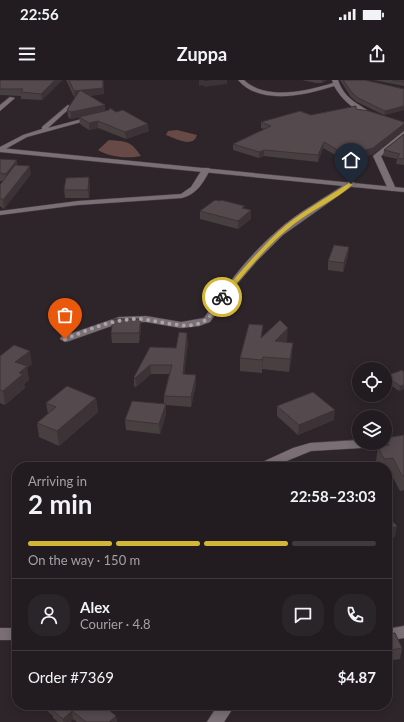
<!DOCTYPE html>
<html lang="en">
<head>
<meta charset="utf-8">
<style>
  body { margin:0; font-family:Lato,sans-serif; background:#2a2529; color:#f1f3f6; height:100vh; display:flex; flex-direction:column; font-size:15px; white-space:nowrap }
  * { box-sizing:border-box; margin:0 }
  p { font-size:13px; color:#a2a1a5 }
  .icon { flex:none; width:22px; height:22px; fill:none; stroke:currentColor; stroke-width:2; stroke-linecap:round; stroke-linejoin:round }
  .map { position:relative; flex:1; overflow:hidden }
  .details { position:absolute; left:12px; top:382px; width:380px; height:248px; display:flex; flex-direction:column; background:#221c20; border-radius:16px; box-shadow:0 2px 10px #0003,0 0 0 1px #3f3a3e }
  .details>* { flex:none }
  .buttons { position:absolute; left:352px; top:282px; display:grid; gap:8px }
  .buttons a { display:grid; place-items:center; width:40px; height:40px; border-radius:50%; background:#221c20; box-shadow:0 2px 10px #0003,0 0 0 1px #3f3a3e; font-size:20px }
  .pin { position:absolute; display:grid; place-items:center; width:34px; height:34px; color:#fff; margin:-41px -17px; border-radius:50% 50% 50% 0; rotate:-45deg; box-shadow:0 0 4px #0007 }
  .pin .icon { rotate:45deg }
  .courier { position:absolute; display:grid; place-items:center; width:40px; height:40px; margin:-20px; border:3px solid #d3b635; border-radius:50%; background:#fff; color:#222; box-shadow:0 1px 5px #0007 }
  .overview em { font-style:normal; font-weight:700 }
  .overview div { display:flex; flex-direction:column-reverse }
  .overview { display:flex; align-items:center; justify-content:space-between; height:68px; padding:0 16px }
  h1 { font-size:26px; font-weight:700; line-height:30px }
  .bar { display:grid; grid-template-columns:repeat(4,1fr); gap:6px 4px; align-content:center; height:48px; padding:0 16px }
  .bar i { height:5px; border-radius:3px; background:#3f3a3e }
  .bar .on { background:#d3b635 }
  .bar p { grid-column:span 4 }
  .line { display:flex; align-items:center; gap:10px; padding:0 16px; border-top:1px solid #3f3a3e }
  .line div { flex:1 }
  .round { display:grid; place-items:center; flex:none; width:42px; height:42px; border-radius:16px; background:#2a2529 }
  .status { display:flex; justify-content:space-between; align-items:center; height:28px; padding:0 20px; background:#221c20; direction:ltr }
  .status svg { height:11px; fill:currentColor }
  header { display:flex; justify-content:space-between; align-items:center; height:52px; padding:0 16px; background:#221c20; font-size:18px; font-weight:700 }
  .map>svg:first-child { display:block }
  .green { fill:#674945 }
  .lines { fill:none; stroke-linecap:round; stroke-linejoin:round }
  .minor-casing { stroke:#4a4247; stroke-width:1 }
  .secondary-casing { stroke:#4a4247; stroke-width:1 }
  .minor { fill:#796f75; fill-rule:evenodd }
  .secondary { fill:#796f75; fill-rule:evenodd }
  .wall { fill:#483f41 }
  .shaded-wall { fill:#3b3335 }
  .building { fill:#54494c; stroke:#3b3335 }
  .route { fill:#d3b635 }
  .done { stroke:#aaa3a7; stroke-width:4; stroke-dasharray:0 7.2 }
</style>
</head>
<body>
<div class="status"><b>22:56</b><svg viewBox="0 0 49 12"><path d="M0 12V9h3v3zM5 12V6h3v6zM10 12V3h3v9zM15 12V0h3v12zM26 1h20v11H26zM47 4h2v5h-2z"/></svg></div>
<header><svg class="icon" aria-label="menu" viewBox="0 0 24 24"><path d="M4 6h16M4 12h16M4 18h16"/></svg>Zuppa<svg class="icon" aria-label="share" viewBox="0 0 24 24"><path d="M12 15V3M7 8l5-5 5 5M5 13v7h14v-7"/></svg></header>
<div class="map">
<svg width="404" height="642" viewBox="0 0 404 642">
  <rect width="100%" height="100%" fill="#2e252a"/>
  <path class="green" d="M 177,50 L 197,55 C 193,69 175,58 166,55 L 168,51 Z
    M 109,60 C 127,62 130,60 141,76 C 128,79 109,77 98,70 Z"/>
  <g class="lines">
    <g class="minor-casing">
      <path id="minor" d="M 238,0 L 244,0 C 266,21 307,11 333,3 L 332,0 L 338,0 C 345,21 361,24 375,36 L 370,37 C 355,31 342,20 334,6 C 306,15 260,26 238,0 Z
        M 10,17 L 15,18 L 0,31 L 0,25 Z
        M 68,25 L 70,26 L 70,28 L 48,48 L 93,36 L 96,38 L 27,57 L 0,72 L 0,67 L 23,55 L 42,49 L 42,47 Z
        M 404,51 L 404,57 L 381,76 L 396,109 L 392,111 L 388,109 L 373,76 Z
        M 203,88 L 209,88 L 210,90 C 203,103 197,114 182,118 L 78,125 L 0,135 L 0,131 L 78,121 L 181,114 L 191,107 Z
        M 348,102 L 354,102 L 355,104 L 283,155 L 257,181 L 231,211 L 210,242 L 199,246 L 181,248 L 146,242 L 120,243 L 69,261 L 65,262 L 60,259 L 61,257 L 119,237 L 146,236 L 181,242 L 204,238 C 225,207 248,176 277,151 C 298,132 325,118 348,102 Z
        M 359,360 L 359,363 L 384,363 L 382,366 L 378,367 L 311,371 L 272,387 L 256,387 L 258,384 L 293,368 L 310,363 Z
        M 404,546 L 404,558 L 387,561 L 387,549 Z
        M 0,548 L 17,548 L 17,560 L 0,560 Z
        M 218,625 L 235,625 L 224,642 L 207,642 Z"/>
    </g>
    <g class="secondary-casing">
      <path id="secondary" d="M 0,68 L 404,108 L 404,112 L 0,72 Z"/>
    </g>
    <use href="#minor" class="minor"/>
    <use href="#secondary" class="secondary"/>
  </g>
  <path class="wall" d="M 0,0 L 62,0 L 42,20 L 21,19 L 21,16 L 0,15 Z
    M 66,0 L 103,0 L 104,14 L 89,16 L 105,25 L 105,31 L 149,51 L 126,59 L 98,48 L 89,50 L 80,44 L 79,37 L 71,39 L 68,37 L 67,30 L 75,17 L 74,17 Z
    M 302,0 L 327,0 L 322,3 L 316,3 Z
    M 340,0 L 365,0 L 404,9 L 404,30 L 384,35 L 357,22 L 351,17 Z
    M 373,0 L 404,0 L 404,6 Z
    M 356,29 L 404,42 L 404,50 L 373,74 L 346,81 L 323,68 L 318,82 L 264,76 L 259,78 L 233,70 L 233,64 L 264,49 L 261,48 L 261,42 Z
    M 404,54 L 404,85 L 396,84 L 397,79 L 383,76 L 384,70 Z
    M 0,79 L 17,85 L 31,94 L 4,129 L 0,126 L 0,105 L 3,101 L 0,101 Z
    M 90,105 L 89,118 L 65,118 L 64,110 Z
    M 251,130 L 251,139 L 238,149 L 200,139 L 200,131 Z
    M 349,167 L 348,176 L 343,192 L 328,190 L 328,181 Z
    M 141,249 L 139,263 L 112,263 L 111,253 Z
    M 262,257 L 287,260 L 286,262 L 292,275 L 289,292 L 262,289 L 262,293 L 240,291 L 240,278 Z
    M 188,263 L 184,294 L 196,295 L 196,304 L 191,327 L 166,325 L 166,334 L 160,354 L 126,350 L 125,340 L 164,324 L 164,316 L 169,294 L 151,294 L 136,307 L 134,306 L 134,297 L 150,267 L 176,268 Z
    M 0,276 L 32,284 L 27,288 L 29,300 L 24,304 L 25,308 L 5,325 L 0,323 Z
    M 404,292 L 404,309 L 399,311 L 385,301 L 386,296 Z
    M 96,318 L 98,332 L 59,366 L 39,357 L 37,343 L 48,334 L 46,323 Z
    M 277,326 L 334,340 L 298,355 L 277,336 Z
    M 404,355 L 404,410 L 400,411 L 390,392 L 387,393 L 387,387 L 379,387 L 376,381 L 378,367 L 384,366 L 385,358 Z
    M 387,554 L 402,568 L 400,579 L 387,581 Z
    M 40,625 L 92,625 L 97,630 L 116,636 L 117,642 L 77,642 L 73,639 L 70,642 L 58,642 L 53,638 L 53,636 Z"/>
  <path class="shaded-wall" d="M 55,0 L 62,0 L 42,20 L 41,14 Z
    M 199,0 L 204,0 L 204,5 L 199,6 Z
    M 212,0 L 227,0 L 227,4 L 204,7 L 204,1 Z
    M 322,0 L 327,0 L 322,3 Z
    M 103,1 L 104,14 L 74,17 L 74,11 Z
    M 105,25 L 105,32 L 71,39 L 71,32 Z
    M 404,26 L 404,30 L 384,35 L 385,31 Z
    M 98,41 L 98,48 L 89,50 L 89,43 Z
    M 148,44 L 149,51 L 126,59 L 125,52 Z
    M 404,44 L 404,50 L 373,74 L 346,81 L 346,75 Z
    M 324,62 L 323,68 L 318,82 L 318,75 Z
    M 264,70 L 264,76 L 259,78 L 259,72 Z
    M 17,80 L 18,88 L 7,102 L 6,94 Z
    M 30,86 L 31,94 L 4,129 L 3,120 Z
    M 89,97 L 90,105 L 89,118 L 88,110 Z
    M 251,130 L 251,139 L 238,149 L 238,141 Z
    M 349,167 L 348,176 L 343,192 L 344,183 Z
    M 141,239 L 141,249 L 139,263 L 139,253 Z
    M 288,248 L 287,260 L 275,274 L 275,261 Z
    M 187,253 L 188,263 L 183,304 L 183,294 Z
    M 293,263 L 292,275 L 289,292 L 290,279 Z
    M 30,271 L 32,284 L 27,288 L 29,300 L 24,304 L 25,308 L 5,325 L 3,311 L 15,282 Z
    M 263,277 L 262,289 L 262,293 L 262,280 Z
    M 150,285 L 151,294 L 136,307 L 135,298 Z
    M 196,295 L 196,304 L 191,327 L 191,317 Z
    M 404,305 L 404,309 L 399,311 L 400,306 Z
    M 96,318 L 98,332 L 59,366 L 57,351 Z
    M 166,324 L 166,334 L 160,354 L 159,344 Z
    M 335,330 L 334,340 L 298,355 L 299,345 Z
    M 397,446 L 395,457 L 387,460 L 387,450 Z
    M 72,631 L 73,639 L 70,642 L 63,642 L 63,639 Z
    M 116,636 L 117,642 L 109,642 Z"/>
  <path class="building" d="M 0,0 L 55,0 L 41,14 L 21,12 L 23,9 L 0,9 Z
    M 69,0 L 103,0 L 103,8 L 74,11 Z
    M 343,0 L 365,0 L 404,9 L 404,26 L 385,31 L 358,18 L 352,13 Z
    M 392,0 L 404,0 L 404,2 Z
    M 80,10 L 105,25 L 71,32 L 67,30 Z
    M 356,26 L 356,29 L 369,31 L 404,42 L 404,44 L 373,68 L 346,75 L 324,62 L 318,75 L 264,70 L 259,72 L 233,64 L 271,46 L 261,42 L 300,31 L 311,35 Z
    M 110,28 L 116,32 L 123,30 L 148,44 L 125,52 L 98,41 L 89,43 L 79,37 L 109,30 Z
    M 404,54 L 404,79 L 397,78 L 400,74 L 384,70 Z
    M 0,79 L 17,80 L 6,94 L 0,93 Z
    M 15,85 L 30,86 L 3,120 L 0,118 L 0,105 Z
    M 89,97 L 88,110 L 64,110 L 66,98 Z
    M 215,120 L 220,121 L 221,120 L 245,126 L 242,128 L 251,130 L 238,141 L 200,131 Z
    M 334,165 L 349,167 L 344,183 L 328,181 Z
    M 113,239 L 141,239 L 139,253 L 111,253 Z
    M 280,240 L 288,248 L 275,261 L 293,263 L 290,279 L 263,277 L 262,280 L 240,278 L 249,244 L 263,245 L 261,258 Z
    M 179,252 L 187,253 L 183,294 L 196,295 L 191,317 L 164,316 L 172,285 L 150,285 L 135,298 L 134,297 L 150,267 L 176,268 Z
    M 14,265 L 30,271 L 15,282 L 27,286 L 19,293 L 23,294 L 3,311 L 0,310 L 0,276 Z
    M 402,290 L 404,292 L 404,305 L 400,306 L 386,296 Z
    M 67,306 L 96,318 L 57,351 L 37,343 L 56,327 L 46,323 Z
    M 313,312 L 335,330 L 299,345 L 277,326 Z
    M 132,321 L 166,324 L 159,344 L 125,340 Z
    M 404,355 L 404,396 L 402,396 L 393,378 L 384,379 L 378,367 L 389,365 L 385,358 Z
    M 387,436 L 397,446 L 387,450 Z
    M 395,553 L 402,568 L 387,571 L 387,554 Z
    M 48,625 L 92,625 L 97,630 L 103,625 L 116,636 L 109,642 L 86,642 L 72,631 L 63,639 L 52,630 L 53,629 Z"/>
  <path class="route" d="M 349,103 L 353,104 C 336,120 313,129 294,144 C 267,165 246,192 224,218 L 220,218 L 220,215 C 239,194 257,172 278,152 C 299,133 325,119 349,103 Z"/>
  <g class="lines">
    <path class="done" d="M 65,259 C 88,250 110,240 135,239 C 156,238 189,254 207,239 C 213,234 218,223 222,217"/>
  </g>
</svg>
<div class="buttons">
<a><svg class="icon" aria-label="locate" viewBox="0 0 24 24"><circle cx="12" cy="12" r="6"/><path d="M12 2v4M12 18v4M2 12h4M18 12h4"/></svg></a>
<a><svg class="icon" aria-label="layers" viewBox="0 0 24 24"><path d="M12 4l9 5-9 5-9-5zM3 14l9 5 9-5"/></svg></a>
</div>
<div class="pin" style="left:65px;top:259px;background:#ea580c"><svg class="icon" aria-label="bag" viewBox="0 0 24 24"><path d="M5 8h14l-1 12H6zM9 8a3 3 0 0 1 6 0"/></svg></div>
<div class="pin" style="left:351px;top:104px;background:#1f2937"><svg class="icon" aria-label="home" viewBox="0 0 24 24"><path d="M3 11l9-7 9 7M6 9v11h12V9"/></svg></div>
<div class="courier" style="left:222px;top:217px"><svg class="icon" aria-label="bike" viewBox="0 0 24 24"><circle cx="6" cy="16" r="4"/><circle cx="18" cy="16" r="4"/><path d="M6 16l4-8h5l3 8M10 8l3 8H6M13 5h3"/></svg></div>
<section class="details">
<div class="overview"><div><h1>2 min</h1><p>Arriving in</p></div><em>22:58–23:03</em></div>
<div class="bar"><i class="on"></i><i class="on"></i><i class="on"></i><i></i><p>On the way · 150 m</p></div>
<div class="line" style="height:72px"><a class="round"><svg class="icon" aria-label="person" viewBox="0 0 24 24"><circle cx="12" cy="8" r="4"/><path d="M4 21q1-7 8-7t8 7"/></svg></a><div><b>Alex</b><p>Courier · 4.8</p></div><a class="round"><svg class="icon" aria-label="chat" viewBox="0 0 24 24"><path d="M4 5h16v11H9l-5 4z"/></svg></a><a class="round"><svg class="icon" aria-label="phone" viewBox="0 0 24 24"><path d="M5 4h4l2 5-3 2q2 4 5 5l2-3 5 2v4C11 20 4 13 5 4z"/></svg></a></div>
<div class="line" style="height:52px"><div>Order #7369</div><b>$4.87</b></div>
</section>
</div>
</body>
</html>
